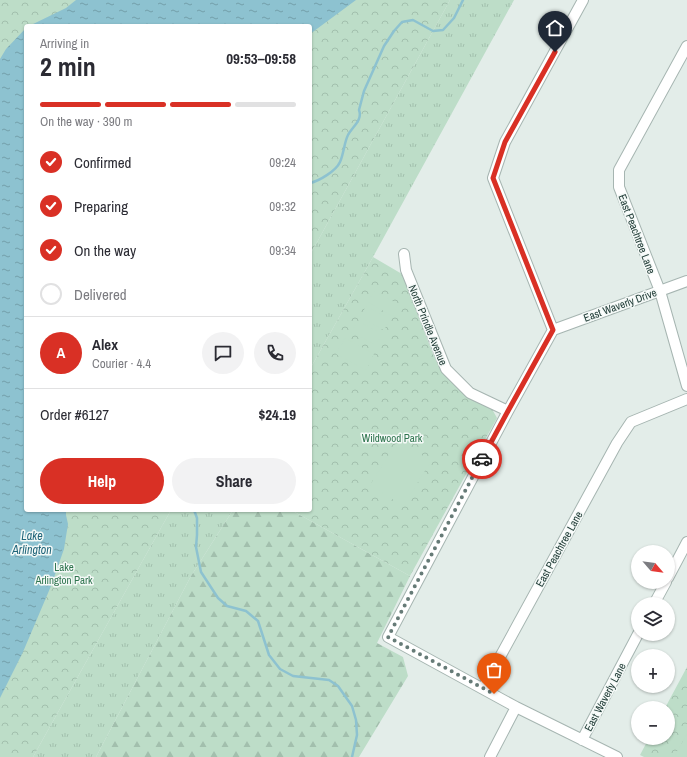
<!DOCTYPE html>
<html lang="en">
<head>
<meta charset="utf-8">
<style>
  body { margin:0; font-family:"Archivo Narrow",sans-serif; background:#f2f2f3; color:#2b2b33; height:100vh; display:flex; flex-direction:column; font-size:15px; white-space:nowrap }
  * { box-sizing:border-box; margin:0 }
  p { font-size:13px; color:#7c7c81 }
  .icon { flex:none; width:22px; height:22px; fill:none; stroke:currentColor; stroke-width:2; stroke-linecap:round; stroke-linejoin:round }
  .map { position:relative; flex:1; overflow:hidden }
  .drawer { position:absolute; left:24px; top:24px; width:288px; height:488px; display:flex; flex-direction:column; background:#fff; border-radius:4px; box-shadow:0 1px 3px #0004 }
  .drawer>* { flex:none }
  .needle { width:26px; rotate:118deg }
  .tools { position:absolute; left:631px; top:545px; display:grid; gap:8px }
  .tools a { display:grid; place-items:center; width:44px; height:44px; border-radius:50%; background:#fff; box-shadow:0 1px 3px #0004; font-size:20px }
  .pin { position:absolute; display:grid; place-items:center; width:34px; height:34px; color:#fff; margin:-41px -17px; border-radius:50% 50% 50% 0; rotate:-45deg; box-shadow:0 0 4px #0007 }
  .pin .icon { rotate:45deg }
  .courier { position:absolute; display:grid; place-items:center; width:40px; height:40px; margin:-20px; border:3px solid #d93025; border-radius:50%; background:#fff; color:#222; box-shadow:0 1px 5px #0007 }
  .summary em { font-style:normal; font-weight:700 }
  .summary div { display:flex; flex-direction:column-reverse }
  .summary { display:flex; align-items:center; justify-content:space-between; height:68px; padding:0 16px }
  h1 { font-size:26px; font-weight:700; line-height:30px }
  .bar { display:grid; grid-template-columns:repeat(4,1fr); gap:6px 4px; align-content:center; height:48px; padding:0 16px }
  .bar i { height:5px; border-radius:3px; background:#e1e1e2 }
  .bar .current { background:#d93025 }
  .bar p { grid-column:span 4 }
  .line { display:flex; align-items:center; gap:10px; padding:0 16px; border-top:1px solid #e1e1e2 }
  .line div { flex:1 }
  .round { display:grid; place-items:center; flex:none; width:42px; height:42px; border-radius:21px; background:#f2f2f3 }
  ol { padding:0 16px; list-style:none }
  li { display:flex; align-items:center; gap:12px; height:44px }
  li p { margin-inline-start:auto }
  li .icon { padding:4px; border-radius:50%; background:#d93025; color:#fff; stroke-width:4 }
  li:last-child { color:#7c7c81 }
  li i { width:22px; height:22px; border:2px solid #e1e1e2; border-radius:50% }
  .primary-button { display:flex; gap:8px; margin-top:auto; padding:8px 16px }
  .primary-button a { flex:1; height:46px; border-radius:24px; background:#d93025; color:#fff; font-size:16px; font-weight:700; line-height:46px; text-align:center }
  .primary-button a+a { background:#f2f2f3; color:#2b2b33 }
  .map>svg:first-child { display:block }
  .grass { fill:url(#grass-tufts) }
  .forest { fill:url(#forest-firs) }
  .park { fill:url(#park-crowns) }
  .pitch { fill:#bdddc8 }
  .water { fill:url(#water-ripples) }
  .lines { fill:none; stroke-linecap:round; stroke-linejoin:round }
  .stream { stroke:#8dc2d0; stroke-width:2.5 }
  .minor-casing { stroke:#a6b5b1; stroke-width:12 }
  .minor { stroke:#fff; stroke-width:10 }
  .done { stroke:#667b77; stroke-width:4; stroke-dasharray:0 7.2 }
  .route { stroke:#d93025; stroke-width:5 }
  .labels { text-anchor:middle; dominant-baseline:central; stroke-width:3; stroke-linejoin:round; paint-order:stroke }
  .street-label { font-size:11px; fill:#233e39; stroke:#f4f9f7 }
  .park-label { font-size:11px; fill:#2e744e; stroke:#f4f9f7 }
  .water-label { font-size:12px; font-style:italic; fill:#1e6479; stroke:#f4f9f7 }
</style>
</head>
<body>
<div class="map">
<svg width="687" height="757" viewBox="0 0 687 757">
  <defs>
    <pattern id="grass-tufts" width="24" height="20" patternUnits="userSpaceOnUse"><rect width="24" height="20" fill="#bdddc8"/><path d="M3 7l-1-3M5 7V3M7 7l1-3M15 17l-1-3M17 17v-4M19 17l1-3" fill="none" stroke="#a2bfad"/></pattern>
    <pattern id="forest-firs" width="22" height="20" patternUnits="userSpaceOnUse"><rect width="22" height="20" fill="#bdddc8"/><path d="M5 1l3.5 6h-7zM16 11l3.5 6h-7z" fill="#a2bfad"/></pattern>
    <pattern id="park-crowns" width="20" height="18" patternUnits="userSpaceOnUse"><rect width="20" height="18" fill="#bdddc8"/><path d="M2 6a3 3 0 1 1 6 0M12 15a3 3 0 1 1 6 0" fill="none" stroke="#a2bfad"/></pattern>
    <pattern id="water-ripples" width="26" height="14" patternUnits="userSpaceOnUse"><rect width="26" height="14" fill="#8dc2d0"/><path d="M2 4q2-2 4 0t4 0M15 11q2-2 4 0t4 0" fill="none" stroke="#739faa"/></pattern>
  </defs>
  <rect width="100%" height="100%" fill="#e3ede9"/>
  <path class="grass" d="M 450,0 L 514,0 L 373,257 L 310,369 L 310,255 Z
    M 171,510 L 233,510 L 191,576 L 96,757 L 33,757 Z"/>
  <path class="forest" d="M 233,510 L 291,510 L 410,576 L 377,643 L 403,657 L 408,676 L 359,757 L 96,757 L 191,576 Z"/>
  <path class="park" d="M 0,0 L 450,0 L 310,255 L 310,26 L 26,26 L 26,510 L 171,510 L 33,757 L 0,757 Z
    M 373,257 L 402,274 L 433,354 L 443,371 L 454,385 L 463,393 L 492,409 L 497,418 L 410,576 L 291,510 L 310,510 L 310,369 Z
    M 687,667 L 687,757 L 644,757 L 640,755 L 649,738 L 668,738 L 668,708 L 665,708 Z"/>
  <path class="pitch" d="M 374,291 L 398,304 L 392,316 L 368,302 Z
    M 366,306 L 390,319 L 384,330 L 360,317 Z
    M 358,321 L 382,334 L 376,345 L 351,332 Z
    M 345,338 L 374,354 L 366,370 L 336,354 Z
    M 398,440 L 431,461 L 403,506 L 370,485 Z
    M 687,734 L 687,757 L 679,757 L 675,755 Z"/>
  <path class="water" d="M 76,0 L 356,0 L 310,34 L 310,26 L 29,26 L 66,8 Z
    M 26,28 L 26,510 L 66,510 L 66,515 L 68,524 L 64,549 L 51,586 L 23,652 L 0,698 L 0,59 L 6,49 Z"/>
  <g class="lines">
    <path class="stream" d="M 310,183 C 319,181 336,171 340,162 C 344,153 344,143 348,135 C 352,127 363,120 359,110 L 364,91 L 384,46 L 394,31 L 402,22 L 413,20 L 433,31 L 443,30 L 454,18 L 463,0
      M 194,510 L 197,518 L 197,535 L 196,547 L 201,572 L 218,598 L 227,606 L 246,611 L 258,621 L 269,655 L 280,669 L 293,676 L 329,680 L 338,686 L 352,706 L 356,720 L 357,735 L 352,757"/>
    <g class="minor-casing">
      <path id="minor" d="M 583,0 L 505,142 L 493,178 L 553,330 L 508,411 L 388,637 L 516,707 L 617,757
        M 687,46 L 619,170 L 619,187 L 660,291 L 687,386
        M 404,254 L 406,270 L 446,369 L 470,393 L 508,411
        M 553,330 L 687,281
        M 668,578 L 687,542
        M 654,604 L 666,582
        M 483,688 L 617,443 L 631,422 L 687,399
        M 582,740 L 638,634
        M 490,757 L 516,707"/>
    </g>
    <use href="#minor" class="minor"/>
  </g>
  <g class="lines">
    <path class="done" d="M 482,459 L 388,637 L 494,694"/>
    <path class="route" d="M 482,459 L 508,411 L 553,330 L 493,178 L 505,142 L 555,52"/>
  </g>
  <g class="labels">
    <g class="street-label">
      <text transform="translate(637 234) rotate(69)">East Peachtree Lane</text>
      <text transform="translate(620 305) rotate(-20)">East Waverly Drive</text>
      <text transform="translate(428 325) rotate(68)">North Prindle Avenue</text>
      <text transform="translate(559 549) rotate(-61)">East Peachtree Lane</text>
      <text transform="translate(605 697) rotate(-62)">East Waverly Lane</text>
    </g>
    <g class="park-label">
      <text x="392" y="438">Wildwood Park</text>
      <text x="64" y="567">Lake<tspan x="64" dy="13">Arlington Park</tspan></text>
    </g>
    <g class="water-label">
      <text x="32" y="536">Lake<tspan x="32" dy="14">Arlington</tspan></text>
    </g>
  </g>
</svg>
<div class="tools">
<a><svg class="needle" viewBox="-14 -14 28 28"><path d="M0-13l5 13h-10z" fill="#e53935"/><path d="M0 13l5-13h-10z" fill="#7c7c81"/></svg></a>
<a><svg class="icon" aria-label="layers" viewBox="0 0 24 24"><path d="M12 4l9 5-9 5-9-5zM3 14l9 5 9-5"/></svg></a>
<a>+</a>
<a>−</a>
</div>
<div class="pin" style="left:494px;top:694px;background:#ea580c"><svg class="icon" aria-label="bag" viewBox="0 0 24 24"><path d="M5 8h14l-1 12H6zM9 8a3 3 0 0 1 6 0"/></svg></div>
<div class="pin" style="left:555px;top:52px;background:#1f2937"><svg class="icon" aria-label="home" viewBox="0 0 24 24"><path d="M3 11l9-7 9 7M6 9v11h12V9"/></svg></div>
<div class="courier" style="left:482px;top:459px"><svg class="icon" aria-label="car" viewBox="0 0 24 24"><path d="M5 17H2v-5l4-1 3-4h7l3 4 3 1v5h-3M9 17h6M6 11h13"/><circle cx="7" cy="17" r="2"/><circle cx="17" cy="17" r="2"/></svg></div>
<section class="drawer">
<div class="summary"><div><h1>2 min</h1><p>Arriving in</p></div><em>09:53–09:58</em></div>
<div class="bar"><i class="current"></i><i class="current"></i><i class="current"></i><i></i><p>On the way · 390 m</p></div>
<ol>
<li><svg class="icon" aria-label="check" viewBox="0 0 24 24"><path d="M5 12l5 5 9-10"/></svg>Confirmed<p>09:24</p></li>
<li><svg class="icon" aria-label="check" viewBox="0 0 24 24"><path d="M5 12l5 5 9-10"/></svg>Preparing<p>09:32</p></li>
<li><svg class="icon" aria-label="check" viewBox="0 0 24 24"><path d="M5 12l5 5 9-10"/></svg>On the way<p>09:34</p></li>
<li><i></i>Delivered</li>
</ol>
<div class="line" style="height:72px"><b class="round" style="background:#d93025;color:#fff">A</b><div><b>Alex</b><p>Courier · 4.4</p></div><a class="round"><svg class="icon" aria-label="chat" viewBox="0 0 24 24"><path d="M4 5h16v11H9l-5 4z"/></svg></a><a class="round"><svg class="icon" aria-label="phone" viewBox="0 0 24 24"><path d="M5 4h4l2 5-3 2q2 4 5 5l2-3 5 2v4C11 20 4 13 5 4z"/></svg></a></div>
<div class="line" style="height:52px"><div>Order #6127</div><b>$24.19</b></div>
<div class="primary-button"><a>Help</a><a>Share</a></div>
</section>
</div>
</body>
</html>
